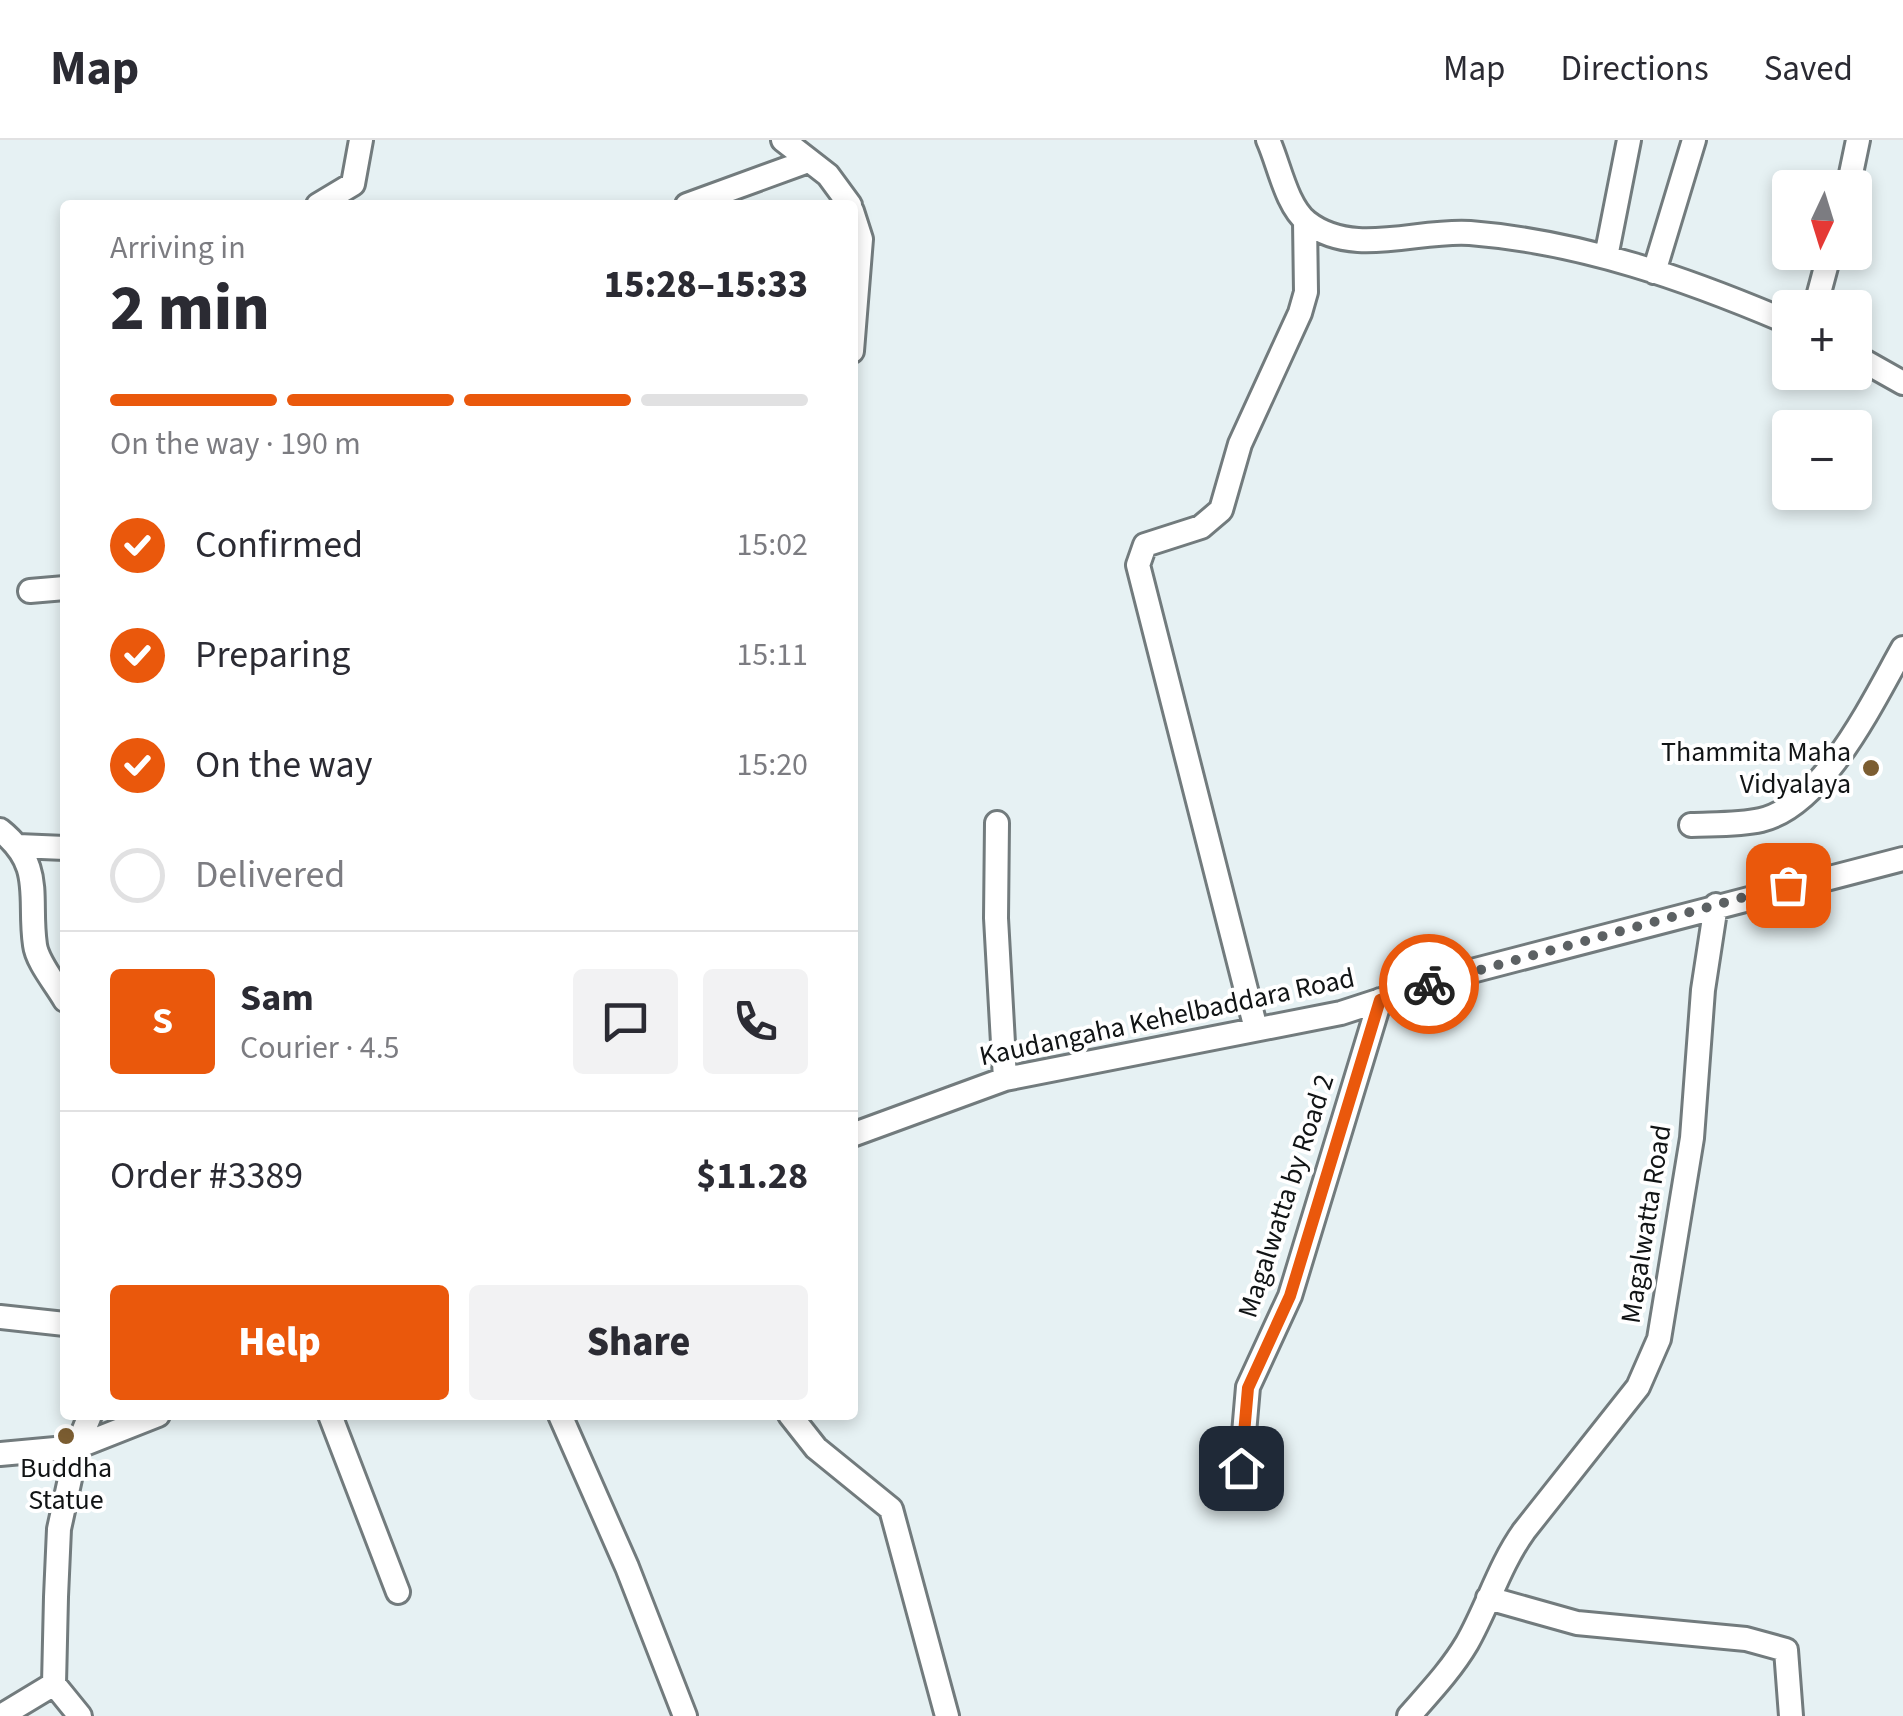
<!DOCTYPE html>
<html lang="en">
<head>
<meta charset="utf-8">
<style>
  body { margin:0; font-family:"Source Sans 3",sans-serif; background:#f2f2f3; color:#2b2b33; height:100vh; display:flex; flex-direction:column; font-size:38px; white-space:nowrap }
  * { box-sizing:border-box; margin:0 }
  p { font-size:32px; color:#7c7c81 }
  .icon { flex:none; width:55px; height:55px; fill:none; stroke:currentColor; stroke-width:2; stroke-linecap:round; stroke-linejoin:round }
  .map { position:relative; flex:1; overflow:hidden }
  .panel { position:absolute; left:60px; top:60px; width:798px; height:1220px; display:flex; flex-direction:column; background:#fff; border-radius:10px; box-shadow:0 5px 15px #0003 }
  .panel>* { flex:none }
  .needle { width:65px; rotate:184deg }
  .fabs { position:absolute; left:1772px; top:30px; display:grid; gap:20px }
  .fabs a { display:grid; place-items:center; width:100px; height:100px; border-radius:10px; background:#fff; box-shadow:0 5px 15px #0003; font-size:50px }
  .pin { position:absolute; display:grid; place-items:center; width:85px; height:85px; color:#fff; margin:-42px; border-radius:20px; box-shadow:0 5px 15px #0006 }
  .courier { position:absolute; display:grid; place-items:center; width:100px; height:100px; margin:-50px; border:8px solid #ea580c; border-radius:50%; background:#fff; color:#222; box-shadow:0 2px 12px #0007 }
  .headline em { font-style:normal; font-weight:800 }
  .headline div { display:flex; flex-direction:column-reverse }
  .headline { display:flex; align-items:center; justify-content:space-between; height:170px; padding:0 50px }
  h1 { font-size:65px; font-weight:800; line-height:75px }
  .bar { display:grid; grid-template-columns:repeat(4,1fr); gap:15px 10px; align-content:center; height:120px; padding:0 50px }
  .bar i { height:12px; border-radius:8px; background:#e1e1e2 }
  .bar .on { background:#ea580c }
  .bar p { grid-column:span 4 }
  .line { display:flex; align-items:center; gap:25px; padding:0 50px; border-top:2px solid #e1e1e2 }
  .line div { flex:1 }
  .round { display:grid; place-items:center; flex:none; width:105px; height:105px; border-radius:10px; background:#f2f2f3 }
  ol { padding:0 50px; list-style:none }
  li { display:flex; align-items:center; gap:30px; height:110px }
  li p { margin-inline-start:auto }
  li .icon { padding:10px; border-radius:50%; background:#ea580c; color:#fff; stroke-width:4 }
  li:last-child { color:#7c7c81 }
  li i { width:55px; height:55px; border:5px solid #e1e1e2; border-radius:50% }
  .primary-button { display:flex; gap:20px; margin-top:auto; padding:20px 50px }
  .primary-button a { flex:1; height:115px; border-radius:10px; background:#ea580c; color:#fff; font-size:40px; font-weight:800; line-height:115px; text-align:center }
  .primary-button a+a { background:#f2f2f3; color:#2b2b33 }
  header { display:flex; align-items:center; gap:60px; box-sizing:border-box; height:140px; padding:0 50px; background:#fff; border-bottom:2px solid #e1e1e2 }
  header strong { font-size:48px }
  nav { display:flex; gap:55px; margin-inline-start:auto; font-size:35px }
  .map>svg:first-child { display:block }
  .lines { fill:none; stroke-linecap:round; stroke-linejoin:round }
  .minor-casing { stroke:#727b7d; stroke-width:28 }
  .minor { stroke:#fff; stroke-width:22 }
  .done { stroke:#5c6163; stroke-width:10; stroke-dasharray:0 18 }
  .route { stroke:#ea580c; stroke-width:12 }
  .poi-dot { fill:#7b5d31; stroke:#fff; stroke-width:4 }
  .labels { text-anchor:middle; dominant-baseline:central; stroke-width:8; stroke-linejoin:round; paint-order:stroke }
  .poi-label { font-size:28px; fill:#111415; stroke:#fff; text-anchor:end }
  .street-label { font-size:28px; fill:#111415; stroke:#fff }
</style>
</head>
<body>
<header>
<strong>Map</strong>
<nav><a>Map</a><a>Directions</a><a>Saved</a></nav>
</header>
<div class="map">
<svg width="1903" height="1576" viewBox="0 0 1903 1576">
  <rect width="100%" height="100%" fill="#e6f1f3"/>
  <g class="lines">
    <g class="minor-casing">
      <path id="minor" d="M 783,0 L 828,35 L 850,65
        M 1268,0 C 1279,24 1286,65 1307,82 C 1353,118 1418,89 1470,93 C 1582,102 1687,139 1790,183
        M 1848,48 L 1858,0
        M 318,65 L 353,44 L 361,0
        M 687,65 L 808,21
        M 852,71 L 861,99 L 852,211
        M 1606,117 L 1629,0
        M 1654,132 L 1694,0
        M 1815,168 L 1830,112
        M 1855,216 L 1903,243
        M 30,451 L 65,448
        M 997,683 L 996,778 L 1005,939
        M 1691,685 C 1714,684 1739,685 1761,680 C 1824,665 1873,561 1903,508
        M 0,690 C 45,726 28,757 35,805 C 37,822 56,844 65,860
        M 18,706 L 65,708
        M 1256,889 L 1138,425 L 1145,405 L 1201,387 L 1221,370 L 1240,304 L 1300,173 L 1306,152 L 1305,81
        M 852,995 L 1005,939 L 1341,873 L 1464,833 L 1903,719
        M 0,1177 L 65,1184
        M 330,1275 L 398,1452
        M 560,1275 L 627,1427 L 685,1576
        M 790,1275 L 816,1308 L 891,1369 L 947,1576
        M 0,1314 L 77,1307 L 158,1275
        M 1241,1328 L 1248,1247 L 1290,1156 L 1380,860
        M 1488,1458 L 1577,1483 L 1746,1499 L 1786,1510 L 1791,1576
        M 1,1576 L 54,1544
        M 80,1576 L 54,1544 L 56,1457 L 59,1389 L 77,1307 L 90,1275
        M 1409,1576 C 1430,1552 1451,1530 1467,1503 C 1488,1466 1499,1426 1524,1391 L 1638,1247 L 1659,1199 L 1692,998 L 1703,850 L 1716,765"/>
    </g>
    <use href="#minor" class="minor"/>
  </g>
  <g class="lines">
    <path class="done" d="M 1429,844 L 1788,745"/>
    <path class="route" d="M 1241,1328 L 1248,1248 L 1290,1156 L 1380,860 L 1429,844"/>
  </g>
  <g class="poi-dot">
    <circle cx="1871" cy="628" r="10"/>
    <circle cx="66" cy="1296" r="10"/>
  </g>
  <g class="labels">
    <g class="poi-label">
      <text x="1851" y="612">Thammita Maha<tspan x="1851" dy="32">Vidyalaya</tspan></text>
      <text x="66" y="1328" text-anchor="middle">Buddha<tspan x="66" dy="32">Statue</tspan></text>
    </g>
    <g class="street-label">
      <text transform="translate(1167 877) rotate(-12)">Kaudangaha Kehelbaddara Road</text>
      <text transform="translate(1286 1056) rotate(-72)">Magalwatta by Road 2</text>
      <text transform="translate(1646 1084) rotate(-81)">Magalwatta Road</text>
    </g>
  </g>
</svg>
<div class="fabs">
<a><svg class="needle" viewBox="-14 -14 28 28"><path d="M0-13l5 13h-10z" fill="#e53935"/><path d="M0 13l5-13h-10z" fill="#7c7c81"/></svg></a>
<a>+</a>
<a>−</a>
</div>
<div class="pin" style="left:1788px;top:745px;background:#ea580c"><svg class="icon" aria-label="bag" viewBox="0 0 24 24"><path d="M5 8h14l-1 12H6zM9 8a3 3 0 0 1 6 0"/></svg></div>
<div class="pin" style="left:1241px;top:1328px;background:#1f2937"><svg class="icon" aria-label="home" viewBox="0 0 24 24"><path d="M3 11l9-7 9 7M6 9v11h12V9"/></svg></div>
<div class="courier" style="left:1429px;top:844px"><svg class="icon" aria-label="bike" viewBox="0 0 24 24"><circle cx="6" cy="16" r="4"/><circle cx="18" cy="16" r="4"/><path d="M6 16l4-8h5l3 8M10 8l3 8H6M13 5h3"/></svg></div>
<section class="panel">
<div class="headline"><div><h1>2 min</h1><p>Arriving in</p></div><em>15:28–15:33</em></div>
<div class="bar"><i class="on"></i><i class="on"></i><i class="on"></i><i></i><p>On the way · 190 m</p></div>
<ol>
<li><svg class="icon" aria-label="check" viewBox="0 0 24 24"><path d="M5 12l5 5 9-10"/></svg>Confirmed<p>15:02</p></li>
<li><svg class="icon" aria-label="check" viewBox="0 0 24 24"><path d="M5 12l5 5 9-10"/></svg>Preparing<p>15:11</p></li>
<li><svg class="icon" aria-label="check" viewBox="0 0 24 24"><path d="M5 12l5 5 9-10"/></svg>On the way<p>15:20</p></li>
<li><i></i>Delivered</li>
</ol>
<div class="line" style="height:180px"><b class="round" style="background:#ea580c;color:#fff">S</b><div><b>Sam</b><p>Courier · 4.5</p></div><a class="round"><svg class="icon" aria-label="chat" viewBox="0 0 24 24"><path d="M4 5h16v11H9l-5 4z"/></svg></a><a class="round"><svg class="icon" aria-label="phone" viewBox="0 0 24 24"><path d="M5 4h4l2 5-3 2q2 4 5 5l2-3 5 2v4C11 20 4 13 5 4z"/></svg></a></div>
<div class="line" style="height:130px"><div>Order #3389</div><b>$11.28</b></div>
<div class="primary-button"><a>Help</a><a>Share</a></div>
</section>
</div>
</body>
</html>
